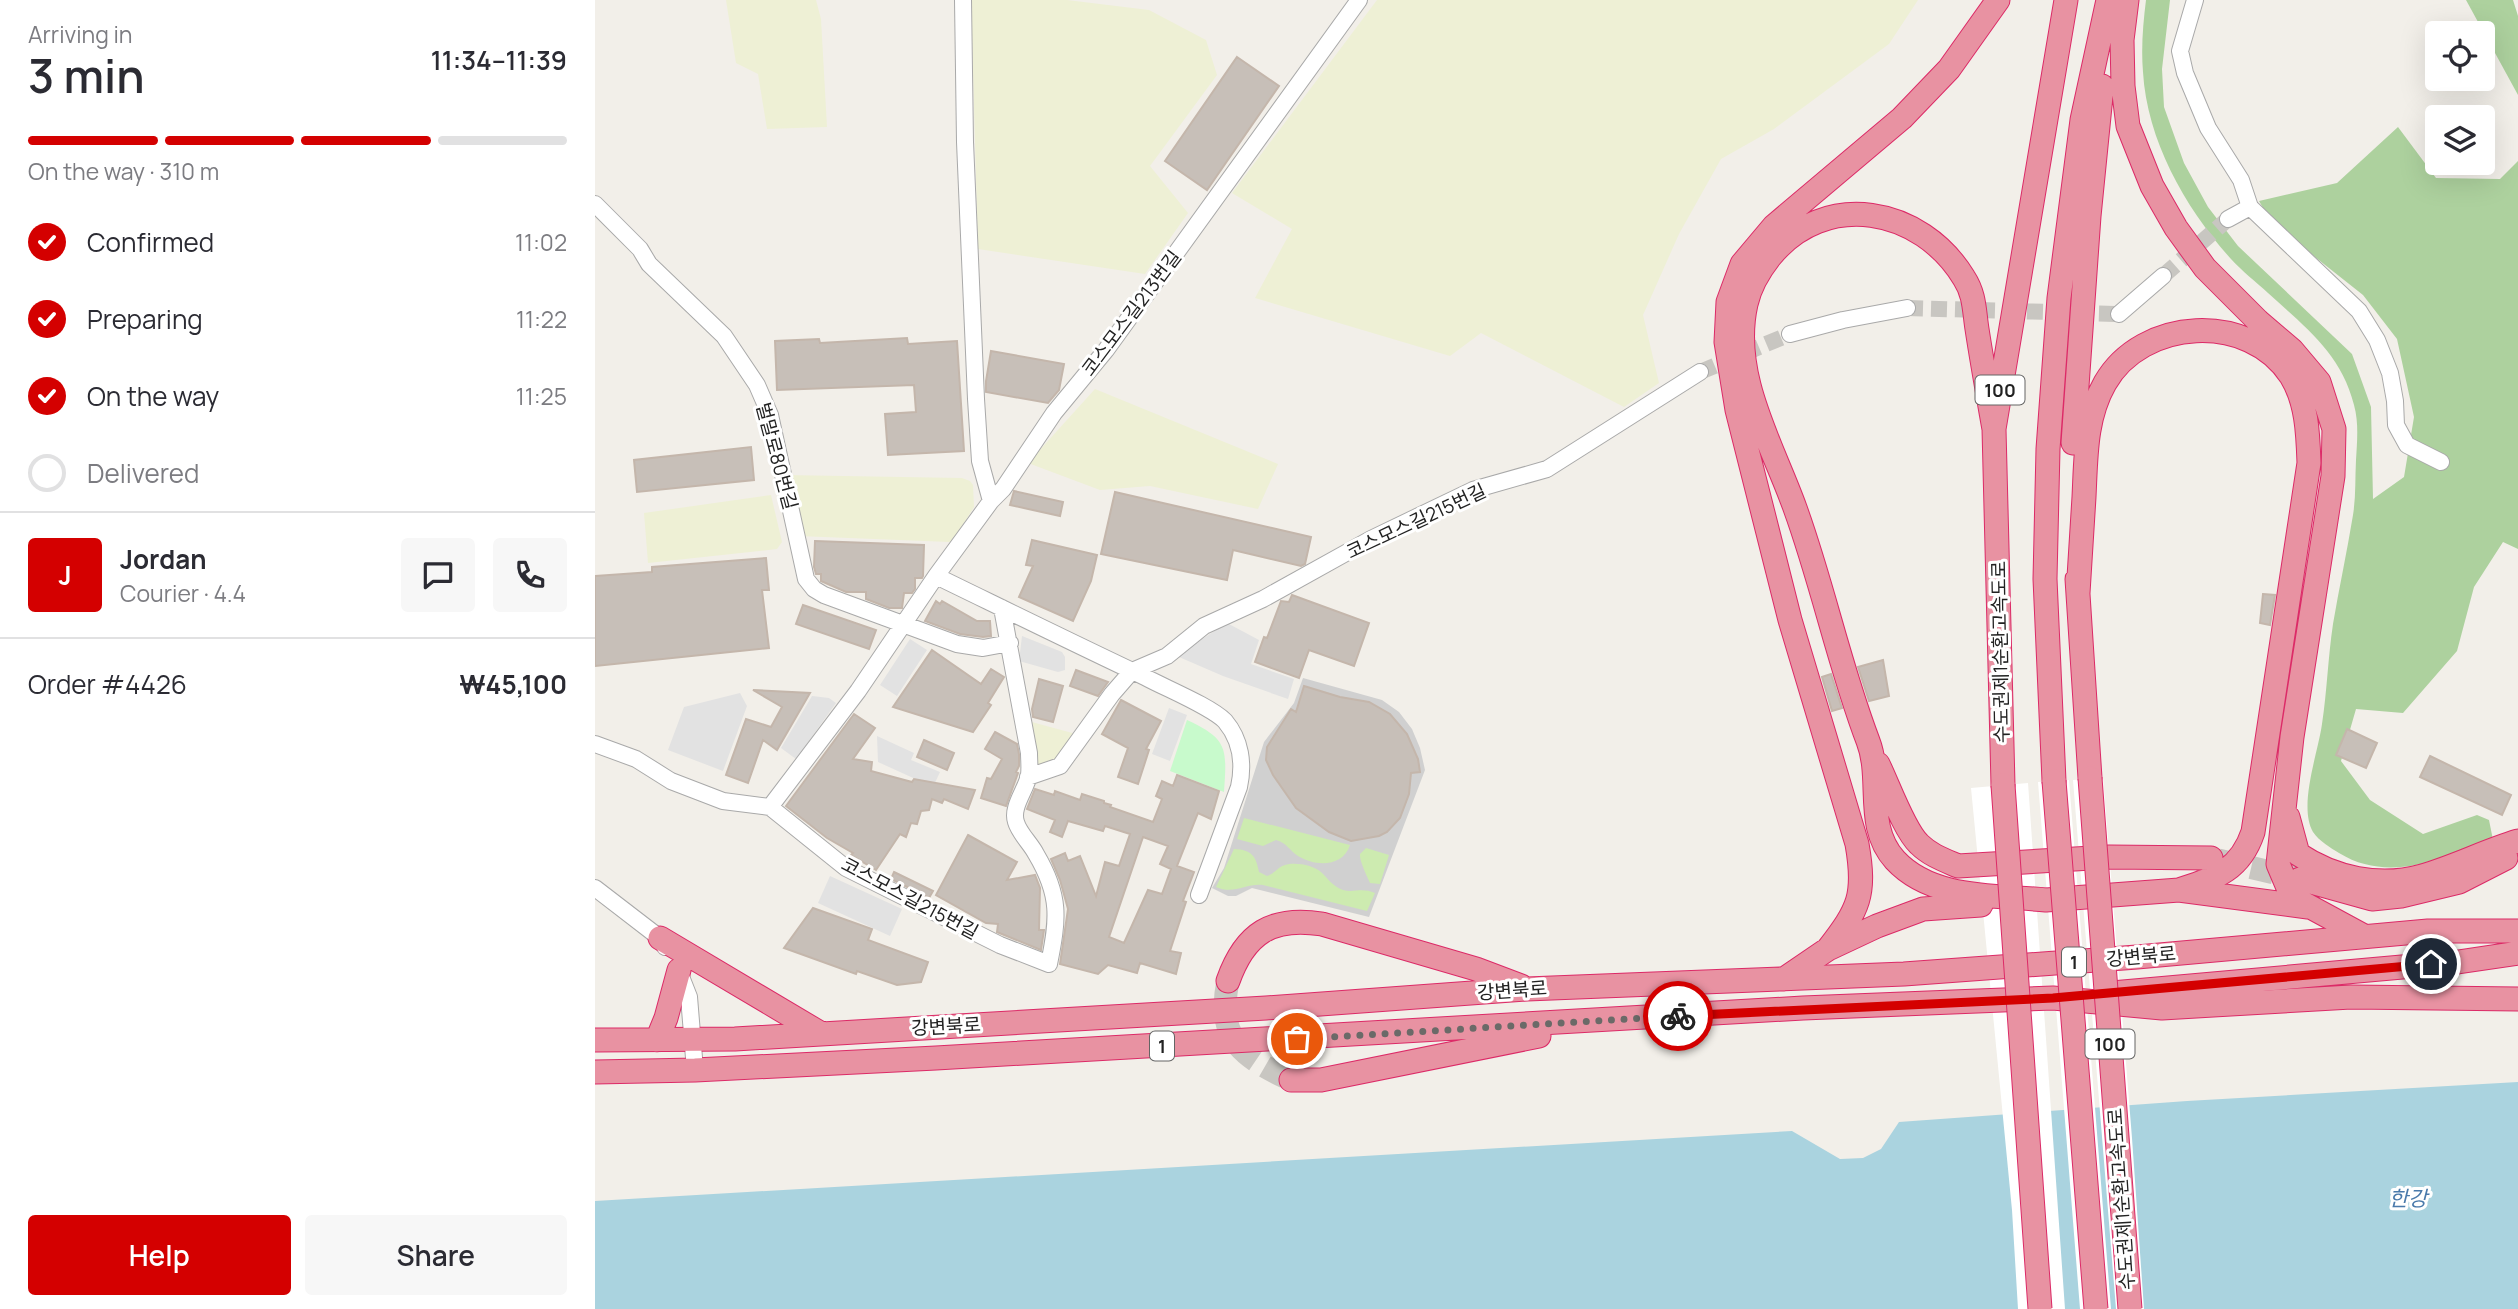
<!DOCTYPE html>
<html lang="en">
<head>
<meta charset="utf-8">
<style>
  body { margin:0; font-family:Manrope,"Noto Sans KR",sans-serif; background:#f7f7f7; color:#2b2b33; height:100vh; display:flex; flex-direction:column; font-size:26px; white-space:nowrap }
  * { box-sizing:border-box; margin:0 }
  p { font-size:23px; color:#7c7c81 }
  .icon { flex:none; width:38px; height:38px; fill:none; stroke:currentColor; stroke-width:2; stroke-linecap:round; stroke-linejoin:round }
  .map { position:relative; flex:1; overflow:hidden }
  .details { display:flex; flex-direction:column; background:#fff; width:595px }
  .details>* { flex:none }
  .buttons { position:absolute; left:1830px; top:21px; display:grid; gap:14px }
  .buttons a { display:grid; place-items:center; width:70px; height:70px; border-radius:7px; background:#fff; box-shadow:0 7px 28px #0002; font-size:35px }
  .pin { position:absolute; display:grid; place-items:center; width:60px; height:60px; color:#fff; margin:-30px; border:4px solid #fff; border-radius:50%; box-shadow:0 2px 7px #0007 }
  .courier { position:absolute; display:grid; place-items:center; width:70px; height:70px; margin:-35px; border:5px solid #d40000; border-radius:50%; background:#fff; color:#222; box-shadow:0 2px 9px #0007 }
  .head em { font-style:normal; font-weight:600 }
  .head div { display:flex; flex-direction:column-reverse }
  .head { display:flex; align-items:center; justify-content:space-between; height:119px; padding:0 28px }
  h1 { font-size:46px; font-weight:600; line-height:52px }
  .bar { display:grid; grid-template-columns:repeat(4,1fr); gap:10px 7px; align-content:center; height:84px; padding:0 28px }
  .bar i { height:9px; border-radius:5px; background:#e1e1e2 }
  .bar .active { background:#d40000 }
  .bar p { grid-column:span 4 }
  .line { display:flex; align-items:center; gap:18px; padding:0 28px; border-top:2px solid #e1e1e2 }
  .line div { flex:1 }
  .round { display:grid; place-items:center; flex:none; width:74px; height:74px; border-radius:7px; background:#f7f7f7 }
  ol { padding:0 28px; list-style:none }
  li { display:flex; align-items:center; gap:21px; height:77px }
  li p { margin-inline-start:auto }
  li .icon { padding:7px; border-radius:50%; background:#d40000; color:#fff; stroke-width:4 }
  li:last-child { color:#7c7c81 }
  li i { width:38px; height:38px; border:4px solid #e1e1e2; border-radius:50% }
  .primary-button { display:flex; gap:14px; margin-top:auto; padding:14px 28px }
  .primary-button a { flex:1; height:80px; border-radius:7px; background:#d40000; color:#fff; font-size:28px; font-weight:600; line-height:80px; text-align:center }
  .primary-button a+a { background:#f7f7f7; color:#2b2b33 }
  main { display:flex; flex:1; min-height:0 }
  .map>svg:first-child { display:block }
  .religious { fill:#d0d0d0 }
  .farmland { fill:#eef0d5 }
  .grass { fill:#cdebb0 }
  .forest { fill:#add19e }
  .park { fill:#c8facc }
  .parking { fill:#e2e2e2 }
  .water { fill:#aad3df }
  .pier { fill:#fff }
  .building { fill:#c7bfb8; stroke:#c4b6ab; stroke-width:2; fill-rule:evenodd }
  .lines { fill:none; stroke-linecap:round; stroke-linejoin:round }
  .minor-tunnel { stroke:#c8c6c1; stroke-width:16; stroke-dasharray:16 8; stroke-linecap:butt }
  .highway-tunnel { stroke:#c8c6c1; stroke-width:23; stroke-dasharray:23 11; stroke-linecap:butt }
  .minor-casing { stroke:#a9a9a9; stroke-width:18 }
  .highway-casing { stroke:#dc2a67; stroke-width:25 }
  .minor { stroke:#fff; stroke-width:16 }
  .highway { stroke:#e892a2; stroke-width:23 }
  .highway-bridge-casing { stroke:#dc2a67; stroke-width:25; stroke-linecap:butt }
  .highway-bridge { stroke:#e892a2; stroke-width:23 }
  .done { stroke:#6b6a68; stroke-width:7; stroke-dasharray:0 12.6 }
  .route { stroke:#d40000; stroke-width:9 }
  .labels { text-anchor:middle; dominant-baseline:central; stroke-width:6; stroke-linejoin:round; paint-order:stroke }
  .shield { fill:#fff; stroke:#646464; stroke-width:2 }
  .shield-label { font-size:18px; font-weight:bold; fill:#222 }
  .street-label { font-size:19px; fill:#222; stroke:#fff }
  .water-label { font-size:21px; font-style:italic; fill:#4a7aab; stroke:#fff }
</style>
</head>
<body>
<main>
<section class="details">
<div class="head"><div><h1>3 min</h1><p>Arriving in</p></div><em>11:34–11:39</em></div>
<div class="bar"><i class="active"></i><i class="active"></i><i class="active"></i><i></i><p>On the way · 310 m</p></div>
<ol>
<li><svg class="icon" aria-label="check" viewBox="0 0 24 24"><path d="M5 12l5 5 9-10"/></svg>Confirmed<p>11:02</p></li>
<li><svg class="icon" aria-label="check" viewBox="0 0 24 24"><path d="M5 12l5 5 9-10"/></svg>Preparing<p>11:22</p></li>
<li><svg class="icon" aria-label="check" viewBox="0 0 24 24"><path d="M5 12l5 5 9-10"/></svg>On the way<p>11:25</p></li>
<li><i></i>Delivered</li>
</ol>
<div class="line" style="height:126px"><b class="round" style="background:#d40000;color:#fff">J</b><div><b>Jordan</b><p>Courier · 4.4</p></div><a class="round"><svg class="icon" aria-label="chat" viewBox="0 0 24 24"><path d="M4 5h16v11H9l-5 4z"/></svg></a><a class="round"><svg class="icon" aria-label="phone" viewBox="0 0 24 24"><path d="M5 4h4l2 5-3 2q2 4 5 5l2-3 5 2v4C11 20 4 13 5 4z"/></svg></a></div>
<div class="line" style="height:91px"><div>Order #4426</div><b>₩45,100</b></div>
<div class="primary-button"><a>Help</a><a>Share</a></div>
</section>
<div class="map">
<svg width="1923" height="1309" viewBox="0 0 1923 1309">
  <rect width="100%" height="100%" fill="#f2efe9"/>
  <path class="religious" d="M 708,678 L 787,700 L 804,712 L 817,729 L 825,748 L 830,770 L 774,917 L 657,888 L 641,896 L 633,896 L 617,888 L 629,868 L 669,742 L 699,703 Z"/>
  <path class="farmland" d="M 131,0 L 221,0 L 226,19 L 232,127 L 172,129 L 163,74 L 141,63 Z
    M 376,0 L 472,0 L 554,10 L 611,40 L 622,75 L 555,166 L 593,213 L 550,274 L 383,249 Z
    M 782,0 L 1323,0 L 1294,44 L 1179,129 L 1126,159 L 1084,234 L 1048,315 L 1064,383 L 1029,407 L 886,333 L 855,356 L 660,298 L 697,229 L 637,193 Z
    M 500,389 L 683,464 L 663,509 L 555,486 L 505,490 L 433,463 Z
    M 189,475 L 367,478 L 375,481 L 378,485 L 379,507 L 361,536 L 355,542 L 203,536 Z
    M 176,495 L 187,542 L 182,549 L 53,563 L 49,513 Z
    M 433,721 L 481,734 L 462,762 L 441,767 Z"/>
  <path class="grass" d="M 649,818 L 755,845 C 748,867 721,867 703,856 C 694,850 692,843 681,840 L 668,846 L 642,839 Z
    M 771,848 L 794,855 L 785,884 L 775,883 C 772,876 764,860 765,854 Z
    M 639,849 C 657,850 661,856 664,872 L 672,876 C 679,874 683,867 690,865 C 700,862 719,865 727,873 C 734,880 738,886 748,890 C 759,893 767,887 780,893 L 772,911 L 668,885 C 651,883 639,895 621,887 Z"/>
  <path class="forest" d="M 1551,0 L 1575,0 L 1567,69 L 1569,107 L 1589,163 L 1613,207 L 1643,246 L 1757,354 L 1776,407 L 1778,499 L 1809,477 L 1819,417 L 1802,339 L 1768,295 L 1677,223 L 1664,201 L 1742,183 L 1803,127 L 1841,178 L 1905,179 L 1923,161 L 1923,549 L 1908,542 L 1879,587 L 1862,651 L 1808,713 L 1761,709 L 1746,761 L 1775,800 L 1828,834 L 1882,815 L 1894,820 L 1898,840 C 1849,858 1794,884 1744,853 C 1736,848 1724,841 1718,832 C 1703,806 1723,753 1727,724 C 1732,691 1733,657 1738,624 C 1744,588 1752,552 1758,515 C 1761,497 1760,478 1761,460 C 1762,442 1764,423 1759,405 C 1746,353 1710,327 1673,293 C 1661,282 1647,271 1636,259 C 1591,209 1552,141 1548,72 C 1546,48 1548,24 1551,0 Z
    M 1871,0 L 1918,0 L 1923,16 L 1923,95 Z"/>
  <path class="park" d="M 592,720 C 633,739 632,748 629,792 L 575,771 Z"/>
  <path class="parking" d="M 632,623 L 664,640 L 656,664 L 699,679 L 693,699 L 628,676 L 584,657 L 587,652 Z
    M 427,636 L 467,652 L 470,657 L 470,670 L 463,672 L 424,661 Z
    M 315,639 L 332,650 L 302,696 L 285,685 Z
    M 145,693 L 152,706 L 128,771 L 73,750 L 89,707 Z
    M 217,696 L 234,698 L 241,703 L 201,759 L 186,748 Z
    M 574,708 L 592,715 L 575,761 L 557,754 Z
    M 282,736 L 319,753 L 316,760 L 345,772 L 338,787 L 283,762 Z
    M 235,876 L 307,909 L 295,936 L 223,903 Z"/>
  <path class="water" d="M 1923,1082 L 1923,1309 L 0,1309 L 0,1201 L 1197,1131 L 1245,1159 L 1268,1158 L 1286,1149 L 1304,1122 L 1592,1101 Z"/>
  <path class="pier" d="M 1508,777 L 1537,1138 L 1549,1309 L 1521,1309 L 1478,780 Z
    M 1474,780 L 1516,1309 L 1485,1309 L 1443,782 Z
    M 1433,783 L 1470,1309 L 1423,1309 L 1417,1210 L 1376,788 Z"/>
  <path class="building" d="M 642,57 L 684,86 L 612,190 L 570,161 Z
    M 312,338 L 313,344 L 362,341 L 369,451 L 293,455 L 290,414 L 321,412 L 319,385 L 182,390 L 180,341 L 224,339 L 225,343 Z
    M 396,351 L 469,364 L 464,390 L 453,403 L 391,392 L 391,381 Z
    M 156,447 L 159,480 L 42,492 L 39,460 Z
    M 419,491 L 468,502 L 465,516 L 415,505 Z
    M 520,492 L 716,537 L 710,564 L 706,566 L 638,550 L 632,580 L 506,554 Z
    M 437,540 L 502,555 L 496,581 L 478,621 L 424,597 L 438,566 L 431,565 Z
    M 220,541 L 329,545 L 328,576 L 327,578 L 320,578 L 320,589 L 317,593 L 309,593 L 307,608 L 294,608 L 271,599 L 271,592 L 251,592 L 226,581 L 226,574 L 221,574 L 219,567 Z
    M 171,558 L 174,590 L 167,590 L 174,648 L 0,666 L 0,576 L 57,572 L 57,567 Z
    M 1668,594 L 1680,595 L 1675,625 L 1665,623 Z
    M 697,595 L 774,623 L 759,666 L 714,650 L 704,678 L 660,662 L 669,637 L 672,638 L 686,601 L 694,602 Z
    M 341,601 L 345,604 L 347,601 L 382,621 L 395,621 L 396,636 L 388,637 L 365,634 L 330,621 Z
    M 208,605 L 281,630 L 274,649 L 201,624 Z
    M 337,650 L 386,684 L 396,669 L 409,677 L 393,703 L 396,705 L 378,732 L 298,707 Z
    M 1288,660 L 1294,696 L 1274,701 L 1263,667 Z
    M 481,670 L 513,682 L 503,696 L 475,686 Z
    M 1236,674 L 1247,708 L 1237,711 L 1227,677 Z
    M 444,679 L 468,686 L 458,722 L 438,717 L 437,709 Z
    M 709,686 L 745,697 L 774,702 L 795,714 L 812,734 L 823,759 L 825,772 L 816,773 L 814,794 L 805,818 L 792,832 L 784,836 L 756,841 L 734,832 L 701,808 L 678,775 L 671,760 L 672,747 L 696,709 L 701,712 Z
    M 158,690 L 215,693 L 182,750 L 168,740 L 153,783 L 131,775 L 151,719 L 176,727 L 187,707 Z
    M 526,700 L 566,721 L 551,749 L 554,750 L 543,784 L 523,777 L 533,748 L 507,734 Z
    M 259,714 L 280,728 L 258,759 L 277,762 L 276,771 L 317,782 L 319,779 L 380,790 L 373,809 L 349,799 L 347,803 L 337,799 L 334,810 L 326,811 L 322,824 L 316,823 L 311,837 L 305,834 L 281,870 L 256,855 L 258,853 L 232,838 L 191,806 Z
    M 1752,729 L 1782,743 L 1771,768 L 1741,755 Z
    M 400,732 L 422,744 L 424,754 L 424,766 L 421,772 L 423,773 L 411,806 L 386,798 L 392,778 L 396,779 L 407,759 L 390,749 Z
    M 329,740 L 359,753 L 352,770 L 322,757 Z
    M 1835,756 L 1916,795 L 1907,815 L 1825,777 Z
    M 582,775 L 624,791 L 616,819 L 603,813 L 582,866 L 599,872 L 588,901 L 591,902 L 575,951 L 586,953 L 581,974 L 545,963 L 542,973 L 513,965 L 503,974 L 465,964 L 473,909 L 465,880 L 456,859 L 470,853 L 473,861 L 485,856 L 501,896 L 510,862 L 524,866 L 535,834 L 510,826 L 508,831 L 473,821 L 467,837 L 455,832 L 460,820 L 432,809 L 440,789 L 459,795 L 460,791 L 485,800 L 487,794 L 509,801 L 509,803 L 516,805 L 515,807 L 558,822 L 567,799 L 561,796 L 567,781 L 578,786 ZM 548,837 L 573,846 L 565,864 L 576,869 L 567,894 L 553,890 L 529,943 L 514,937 Z
    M 373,835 L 422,862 L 412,880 L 440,875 L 445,888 L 444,930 L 449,930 L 446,950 L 402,932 L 403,924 L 391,923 L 341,895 Z
    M 299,872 L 338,891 L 334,898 L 296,879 Z
    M 218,908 L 277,929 L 273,940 L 333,962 L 326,982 L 302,985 L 262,971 L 261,974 L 189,948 Z"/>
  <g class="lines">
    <path class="minor-tunnel" d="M 1568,276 L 1633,219
      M 1312,308 L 1524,314
      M 1105,372 L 1195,334"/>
    <path class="highway-tunnel" d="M 1623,860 L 1702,878
      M 633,981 C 621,1040 648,1057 696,1080"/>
    <g class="minor-casing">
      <path id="minor" d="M 368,0 L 370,142 L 381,399 L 385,461 L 396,501
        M 1600,0 L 1585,51 L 1590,73 L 1613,128 L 1646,180 L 1655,207 L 1764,311 L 1782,340 L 1795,373 L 1800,401 L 1801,425 L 1812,445 L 1846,462
        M 0,204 L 45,249 L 54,264 L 129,336 L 162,385 L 175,415 L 211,579 L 219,589 L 229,595 L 362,644 L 388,648 L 415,643
        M 1633,219 L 1655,207
        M 1524,314 L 1568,276
        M 1195,334 L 1248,320 L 1312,308
        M 341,576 C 411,610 480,644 550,677 C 570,688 615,706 630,721 C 646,740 649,764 644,787 L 604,895
        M 0,744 L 41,759 L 76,781 L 128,801 L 175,807 L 251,868 L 405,945 L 454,964 C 463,919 466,896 441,854 C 436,844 424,833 421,822 C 416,807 431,790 434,775 C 435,768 434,760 434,753 L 407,608
        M 433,777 L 465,766 L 517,694 L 537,671 L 572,656 L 609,626 L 668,599 L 776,539 L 878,490 L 952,469 L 1105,372
        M 175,807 L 263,691 L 341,576 L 396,501 L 408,489 L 459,413 L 511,350 L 764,0
        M 0,888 L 65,938 L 70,947
        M 83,969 L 94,997 L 100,1070"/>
    </g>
    <g class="highway-casing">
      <path id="highway" d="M 1532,0 L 1527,40 L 1528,86 L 1533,126 L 1557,186 L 1581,228 L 1610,268 L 1663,321 L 1697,350 L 1724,382 L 1739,429 L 1738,476 L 1697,737 L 1683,864 L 1697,897 L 1769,936
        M 1399,429 C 1393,395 1387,362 1382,329 C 1379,310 1380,295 1369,278 C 1326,207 1230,189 1175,257 C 1164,271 1155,286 1151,304 C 1135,375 1177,444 1200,508 C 1228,585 1244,665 1273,741 C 1288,780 1269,826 1300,860 C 1337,900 1400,895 1451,900
        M 1478,443 L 1494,216 L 1507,86
        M 1482,579 L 1495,778
        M 1483,593 C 1485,561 1487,529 1489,497 C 1491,457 1490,418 1510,383 C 1547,318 1654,311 1696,376 C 1712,402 1713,434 1714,463 L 1658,832 C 1645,871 1620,878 1584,890
        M 1283,764 C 1293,784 1309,830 1324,844 C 1335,855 1349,860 1363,866 L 1514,857 L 1616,858
        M 1459,781 L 1450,579 L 1453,449 L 1464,298 L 1487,120 L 1513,0
        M 1408,785 L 1399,429 L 1471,0
        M 1693,817 L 1703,854 C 1739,878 1784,888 1827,876 C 1859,867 1890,851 1923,841
        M 1705,879 L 1777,899 L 1806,896 L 1864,882 L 1911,858
        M 1451,900 L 1584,890 L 1713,907
        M 65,938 L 225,1033
        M 1233,949 C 1264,909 1271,895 1262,844 L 1195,620 L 1142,410 L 1131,342 L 1133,302 L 1147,264 L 1179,226 L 1307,118 L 1354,69 L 1403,0
        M 1189,979 L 1233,949 L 1282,926 L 1328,909 L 1386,905
        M 633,981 C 650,933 677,916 727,924 L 881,969 L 926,986
        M 1517,993 L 1863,962 L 1923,953
        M 0,1040 L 140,1039 L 671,1008 L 932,989 L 1309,974 L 1542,957 L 1833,931 L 1923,931
        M 62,1040 L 71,1018 L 84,970
        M 0,1072 L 100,1070 L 341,1058 L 1208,1008 L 1458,998 L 1567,1008 L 1756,997 L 1923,999
        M 696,1080 L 726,1080 L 944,1036"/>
    </g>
    <use href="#minor" class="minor"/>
    <use href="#highway" class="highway"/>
    <g class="highway-bridge-casing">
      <path id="highway-bridge" d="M 1495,778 L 1535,1309
        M 1459,781 L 1501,1309
        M 1408,785 L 1445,1309"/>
    </g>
    <use href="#highway-bridge" class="highway-bridge"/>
  </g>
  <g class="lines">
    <path class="done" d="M 702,1039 L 1083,1016"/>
    <path class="route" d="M 1083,1016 L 1458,998 L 1836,964"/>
  </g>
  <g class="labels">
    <g class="shield">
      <rect x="1380.5" y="375.5" width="49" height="29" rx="5"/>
      <rect x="1467" y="947.5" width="24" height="29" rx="5"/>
      <rect x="1490.5" y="1029.5" width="49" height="29" rx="5"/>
      <rect x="555" y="1031.5" width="24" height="29" rx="5"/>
    </g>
    <g class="shield-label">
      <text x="1405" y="390">100</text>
      <text x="1479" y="962">1</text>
      <text x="1515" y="1044">100</text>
      <text x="567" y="1046">1</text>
    </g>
    <g class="street-label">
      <text transform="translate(536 313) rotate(-53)">코스모스길213번길</text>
      <text transform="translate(182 456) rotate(75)">벌말로80번길</text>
      <text transform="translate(821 521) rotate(-25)">코스모스길215번길</text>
      <text transform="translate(1405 652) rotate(-91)">수도권제1순환고속도로</text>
      <text transform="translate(315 898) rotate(28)">코스모스길215번길</text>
      <text transform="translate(1546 956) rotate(-5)">강변북로</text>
      <text transform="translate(917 990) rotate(-4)">강변북로</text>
      <text transform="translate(351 1026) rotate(-3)">강변북로</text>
      <text transform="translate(1526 1199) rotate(-94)">수도권제1순환고속도로</text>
    </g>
    <g class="water-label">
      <text x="1813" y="1198">한강</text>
    </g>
  </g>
</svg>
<div class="buttons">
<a><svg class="icon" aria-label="locate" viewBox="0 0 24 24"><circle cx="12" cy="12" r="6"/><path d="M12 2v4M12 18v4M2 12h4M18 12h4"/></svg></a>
<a><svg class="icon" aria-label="layers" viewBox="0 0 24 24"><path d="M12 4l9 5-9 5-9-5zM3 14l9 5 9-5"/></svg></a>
</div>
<div class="pin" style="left:702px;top:1039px;background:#ea580c"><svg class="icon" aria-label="bag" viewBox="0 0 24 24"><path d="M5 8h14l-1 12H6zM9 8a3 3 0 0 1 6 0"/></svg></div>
<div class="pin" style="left:1836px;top:964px;background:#1f2937"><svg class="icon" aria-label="home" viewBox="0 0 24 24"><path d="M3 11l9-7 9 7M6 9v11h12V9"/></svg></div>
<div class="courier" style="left:1083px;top:1016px"><svg class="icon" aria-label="bike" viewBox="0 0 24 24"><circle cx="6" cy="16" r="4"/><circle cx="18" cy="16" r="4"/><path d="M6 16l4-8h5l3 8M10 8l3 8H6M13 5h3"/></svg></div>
</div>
</main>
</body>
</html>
